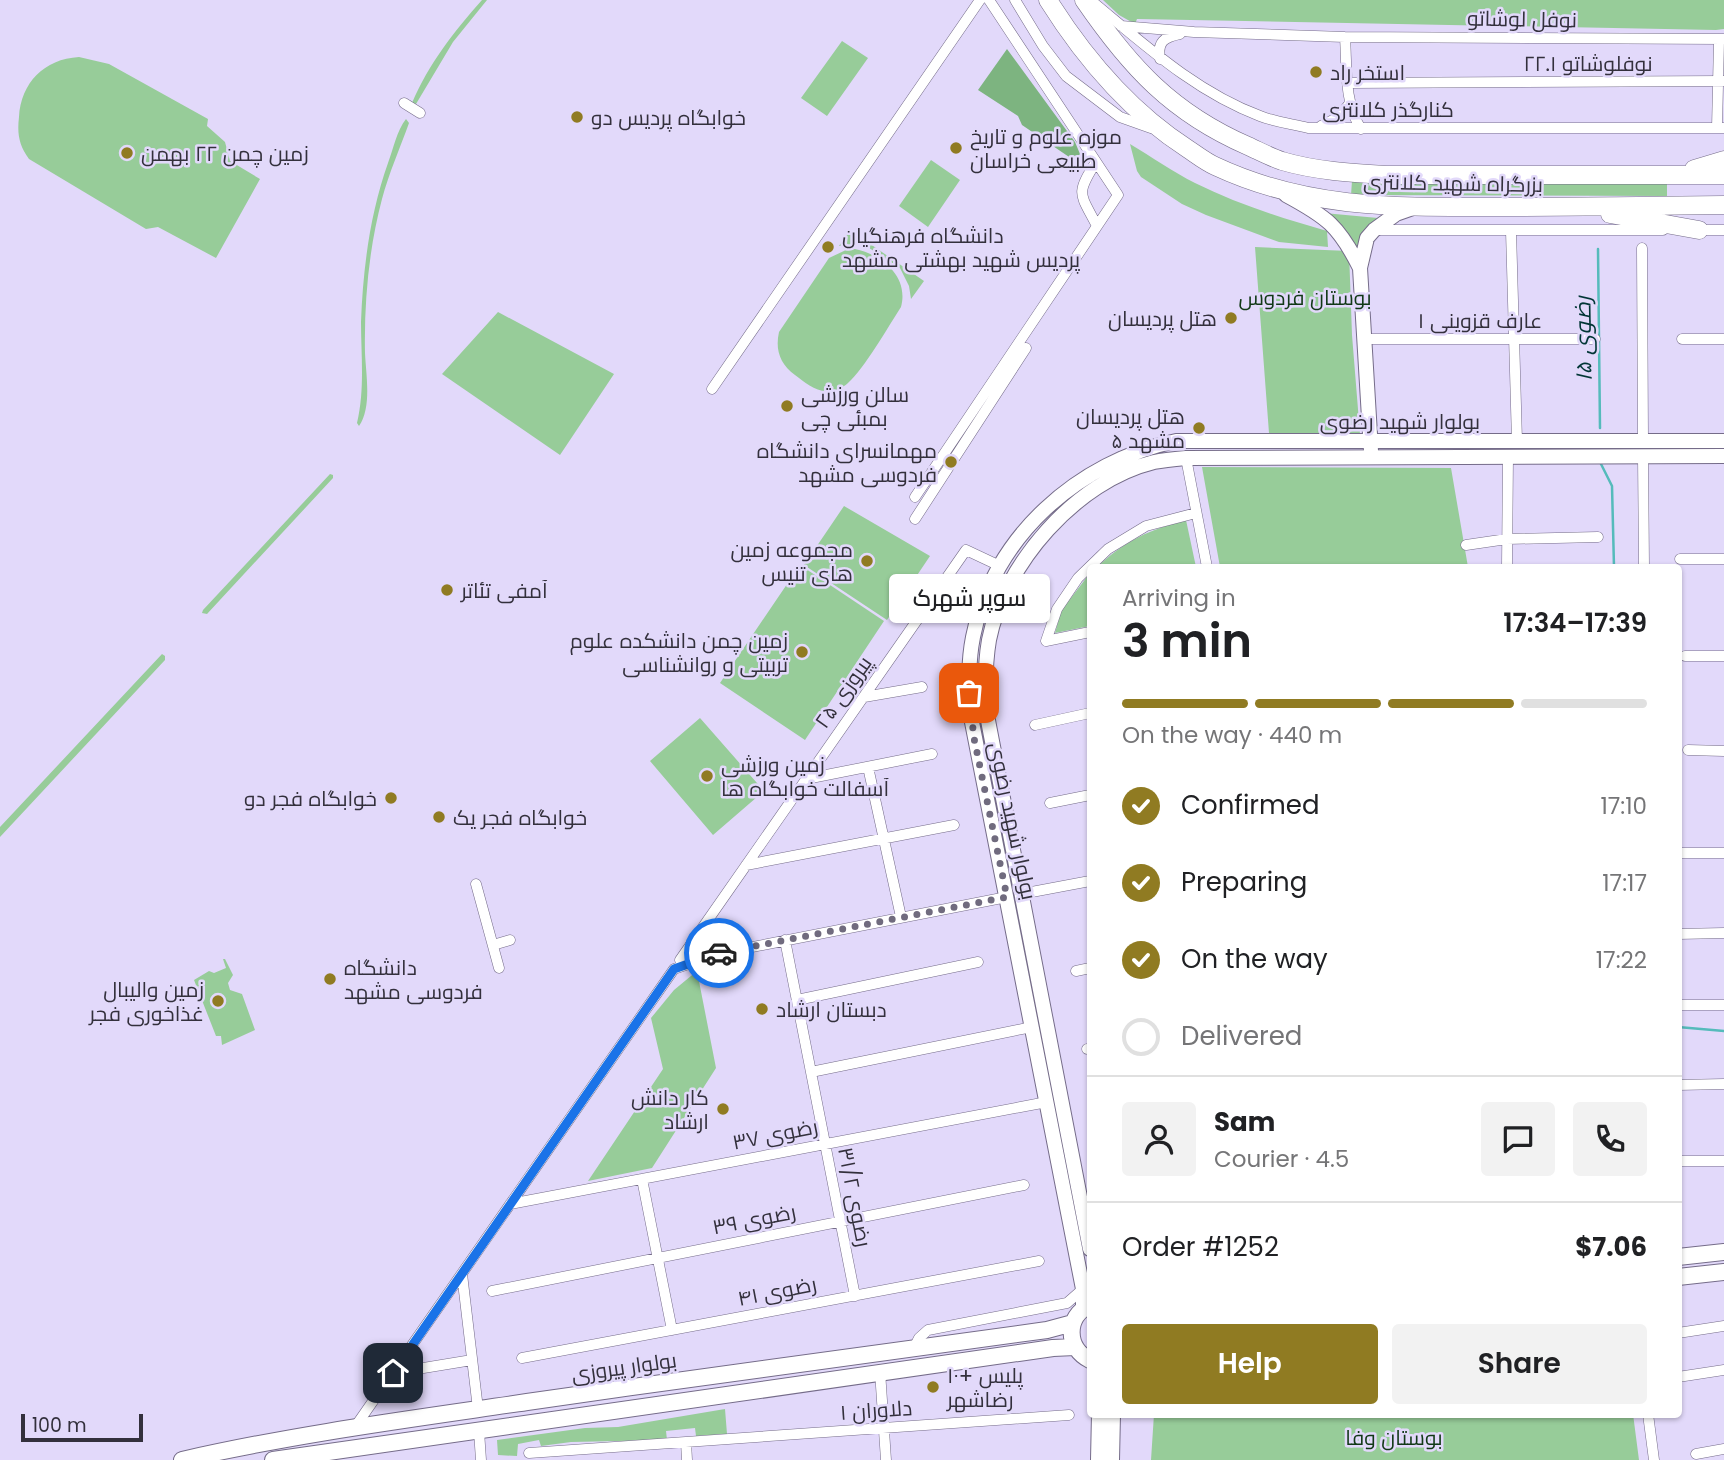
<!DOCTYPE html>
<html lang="en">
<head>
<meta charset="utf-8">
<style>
  body { margin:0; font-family:Poppins,Cairo,sans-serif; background:#f2f2f2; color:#202124; height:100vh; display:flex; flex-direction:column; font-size:26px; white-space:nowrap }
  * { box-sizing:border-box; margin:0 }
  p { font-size:23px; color:#757577 }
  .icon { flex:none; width:38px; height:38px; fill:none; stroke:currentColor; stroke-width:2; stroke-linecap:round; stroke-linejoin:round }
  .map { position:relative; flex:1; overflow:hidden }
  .details { position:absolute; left:1087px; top:564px; width:595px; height:854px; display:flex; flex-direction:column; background:#fff; border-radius:7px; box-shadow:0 2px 5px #0004 }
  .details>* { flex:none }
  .scale { position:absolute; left:21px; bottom:18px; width:122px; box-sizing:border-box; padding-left:7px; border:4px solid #33303c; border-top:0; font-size:19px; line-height:24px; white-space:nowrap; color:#33303c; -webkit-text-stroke:5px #e2d9fa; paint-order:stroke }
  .pin { position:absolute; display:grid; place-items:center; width:60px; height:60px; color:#fff; margin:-30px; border-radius:14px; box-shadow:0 4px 10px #0006 }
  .courier { position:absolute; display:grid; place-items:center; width:70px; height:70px; margin:-35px; border:5px solid #1a73e8; border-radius:50%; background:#fff; color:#222; box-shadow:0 2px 9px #0007 }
  .bubble { position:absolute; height:49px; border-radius:7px; background:#fff; box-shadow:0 2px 5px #0004; font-size:23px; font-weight:600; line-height:49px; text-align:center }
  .overview em { font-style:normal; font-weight:600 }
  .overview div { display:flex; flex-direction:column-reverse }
  .overview { display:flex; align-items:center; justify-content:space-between; height:119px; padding:0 35px }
  h1 { font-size:46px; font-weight:600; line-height:52px }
  .bar { display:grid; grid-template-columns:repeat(4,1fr); gap:10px 7px; align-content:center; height:84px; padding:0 35px }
  .bar i { height:9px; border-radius:5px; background:#e0e0e0 }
  .bar .selected { background:#907b22 }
  .bar p { grid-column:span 4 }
  .line { display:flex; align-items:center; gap:18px; padding:0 35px; border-top:2px solid #e0e0e0 }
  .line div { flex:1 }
  .round { display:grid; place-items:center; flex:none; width:74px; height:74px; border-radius:7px; background:#f2f2f2 }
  ol { padding:0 35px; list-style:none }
  li { display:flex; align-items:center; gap:21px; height:77px }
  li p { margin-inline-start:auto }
  li .icon { padding:7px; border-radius:50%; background:#907b22; color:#fff; stroke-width:4 }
  li:last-child { color:#757577 }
  li i { width:38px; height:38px; border:4px solid #e0e0e0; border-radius:50% }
  .button { display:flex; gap:14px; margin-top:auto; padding:14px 35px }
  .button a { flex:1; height:80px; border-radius:7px; background:#907b22; color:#fff; font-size:28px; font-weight:600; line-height:80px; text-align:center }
  .button a+a { background:#f2f2f2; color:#202124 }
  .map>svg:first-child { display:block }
  .green { fill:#97cc99 }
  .forest { fill:#7db480 }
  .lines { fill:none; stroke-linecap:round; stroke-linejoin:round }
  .stream { stroke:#5bb; stroke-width:2.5 }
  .street-casing { stroke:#756c89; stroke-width:11 }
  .secondary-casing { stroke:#756c89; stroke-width:16 }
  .primary-casing { stroke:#756c89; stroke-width:18 }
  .highway-casing { stroke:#756c89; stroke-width:19 }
  .street { stroke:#fff; stroke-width:10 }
  .secondary { stroke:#fff; stroke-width:14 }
  .primary { stroke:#fff; stroke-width:16 }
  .highway { stroke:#fff; stroke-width:18 }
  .done { stroke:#706b7e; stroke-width:7; stroke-dasharray:0 12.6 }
  .route { stroke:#1a73e8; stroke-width:9 }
  .poi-dot { fill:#907b22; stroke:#e2d9fa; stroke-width:2.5 }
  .labels { text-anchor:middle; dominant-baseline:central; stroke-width:5; stroke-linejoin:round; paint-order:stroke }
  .street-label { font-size:21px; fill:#33303c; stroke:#e2d9fa }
  .poi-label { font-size:21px; fill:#33303c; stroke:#e2d9fa; text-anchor:start }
  .park-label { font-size:21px; fill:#113916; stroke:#e2d9fa }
  .water-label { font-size:23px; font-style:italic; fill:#023636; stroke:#e2d9fa }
</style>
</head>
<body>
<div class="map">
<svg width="1724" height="1460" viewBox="0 0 1724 1460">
  <rect width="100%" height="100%" fill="#e2d9fa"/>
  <path class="green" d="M 482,0 L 487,0 L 453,42 L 416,104 L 412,103 C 428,65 455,30 482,0 Z
    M 1103,0 L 1724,0 L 1724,29 L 1716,30 L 1137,19 L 1135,24 L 1119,15 Z
    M 842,41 L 868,58 L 827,116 L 801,98 Z
    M 79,57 L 109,64 L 208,119 L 207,126 L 225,142 L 230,161 L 260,179 L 216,258 L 158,227 L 146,229 L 29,159 C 19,145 17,134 19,117 C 21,83 44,59 79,57 Z
    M 406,119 L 409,123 C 400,148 389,173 382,199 C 369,248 364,301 365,353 C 366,375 372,407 359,426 L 357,423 C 365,389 361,356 361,322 C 363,268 370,214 388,163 C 393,150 397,130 406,119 Z
    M 1130,144 C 1152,157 1173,172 1195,183 C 1237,204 1282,218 1327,231 L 1328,247 L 1279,242 L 1206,215 L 1182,204 L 1141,177 L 1137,171 Z
    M 931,160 L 960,180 L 928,227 L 899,206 Z
    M 1352,181 L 1667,183 L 1667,196 L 1351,195 Z
    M 1324,213 L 1378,218 L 1356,253 Z
    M 850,230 L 924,281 L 911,299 L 909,286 L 900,268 L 863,244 L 839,246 Z
    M 1255,247 L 1349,251 L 1352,335 L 1360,434 L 1269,433 Z
    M 855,249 C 883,255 909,277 901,307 C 888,327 864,369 848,383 C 843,388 835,391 828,391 C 816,392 804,382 795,375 C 780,364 775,350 779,332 L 829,258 L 846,250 Z
    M 498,312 L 614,374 L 560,455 L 442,374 Z
    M 1202,467 L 1451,468 L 1468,567 L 1220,567 Z
    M 330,474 L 333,475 L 333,478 L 207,614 L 202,613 L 203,610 Z
    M 844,506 L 930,556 L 887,620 L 804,565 Z
    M 1186,520 L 1196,567 L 1097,567 C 1126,540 1149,530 1186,520 Z
    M 800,565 L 884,621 L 805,740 L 720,683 Z
    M 1090,573 L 1090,626 L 1055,633 L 1061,611 Z
    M 162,654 L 165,656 L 165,660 L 0,837 L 0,827 Z
    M 700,718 L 764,791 L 713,835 L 650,761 Z
    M 223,959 L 225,959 L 233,975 L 228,983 L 230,990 L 242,994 L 255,1030 L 222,1045 L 221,1036 L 216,1036 L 194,980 L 209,971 L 214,973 L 226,968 Z
    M 697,971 L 716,1068 L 652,1168 L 588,1181 L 663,1069 L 651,1018 L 674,990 Z
    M 725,1409 L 727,1434 L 696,1436 L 695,1428 L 666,1431 L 667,1440 L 571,1442 L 541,1446 L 539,1440 L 518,1444 L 517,1456 L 498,1455 L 497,1440 L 585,1428 L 618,1427 Z
    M 1154,1414 L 1633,1414 L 1639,1460 L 1151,1460 Z"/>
  <path class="forest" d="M 1007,49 L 1075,142 L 1080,154 L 1075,161 L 1022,125 L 1018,116 L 978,90 Z"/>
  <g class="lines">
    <path class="stream" d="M 1598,249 L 1600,428
      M 1601,464 L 1612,486 L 1614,567
      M 1678,1027 L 1724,1031"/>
    <g class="street-casing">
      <path id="street" d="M 1015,0 L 1043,46 L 1066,76 L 1120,117 L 1151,128
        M 1094,3 C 1146,46 1196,92 1260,116 C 1275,122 1292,124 1308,128 L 1724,128
        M 1121,26 L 1194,32 L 1345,37 L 1724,39
        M 1345,37 C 1347,67 1344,103 1361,129
        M 1160,59 C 1157,42 1164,37 1180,34
        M 1348,83 L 1724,81
        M 404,103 L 420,113
        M 1321,126 L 1339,117 L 1350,103
        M 1717,128 L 1719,41
        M 1096,162 C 1075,195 1080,193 1097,226
        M 1374,230 L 1663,230
        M 1696,230 L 1724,230
        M 1511,231 L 1517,441
        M 1642,248 L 1643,441
        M 1364,339 L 1595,339
        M 1682,339 L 1724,339
        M 712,389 L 980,0
        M 1643,456 L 1644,567
        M 1186,458 L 1207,567
        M 915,497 L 1118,195 L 989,0
        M 915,519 L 1026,348
        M 1466,545 L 1507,539 L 1598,537
        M 1680,559 L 1724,559
        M 1507,567 L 1508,456
        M 1090,632 L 1046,641 L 1057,609 L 1078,578 L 1108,549 L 1146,526 L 1196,513
        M 1685,656 L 1724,656
        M 864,697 L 922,687
        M 1035,725 L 1090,713
        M 1688,750 L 1724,751
        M 868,767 L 901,917
        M 806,779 L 932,754
        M 1050,803 L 1090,795
        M 1678,853 L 1724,853
        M 746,865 L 954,825
        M 476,884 L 499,968
        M 1021,894 L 1090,881
        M 1678,934 L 1724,933
        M 785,940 L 855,1296
        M 493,945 L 510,940
        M 680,960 L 966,550 L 1000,566
        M 1076,971 L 1090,968
        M 797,1000 L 978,962
        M 1678,1005 L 1724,1005
        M 1087,1049 L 1090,1049
        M 811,1072 L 1032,1027
        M 1678,1085 L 1724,1084
        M 1678,1161 L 1724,1161
        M 642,1179 L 672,1330
        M 510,1204 L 1047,1102
        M 462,1274 L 478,1409
        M 492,1291 L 1024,1185
        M 1678,1333 L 1724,1326
        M 914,1348 L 919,1338 L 928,1330 L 1067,1303 L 1083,1289
        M 522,1358 L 1039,1261
        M 880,1371 L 886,1460
        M 393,1373 L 472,1360
        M 1678,1377 L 1724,1370
        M 1648,1414 L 1654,1460
        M 355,1427 L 674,969 L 717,954 L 1007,897
        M 479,1431 L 481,1460
        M 686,1442 L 687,1460
        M 529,1453 L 1069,1415
        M 1696,1454 L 1724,1449"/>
    </g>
    <g class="secondary-casing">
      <path id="secondary" d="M 1286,195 C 1327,217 1339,226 1360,268
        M 1371,451 L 1360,268 L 1367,238 L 1374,230 L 1396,214 L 1413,208
        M 1090,1249 L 986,710 C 985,687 985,663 989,640 C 1004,564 1076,481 1154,462 C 1164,460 1175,459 1186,458 L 1724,456
        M 1083,1308 L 1083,1289 L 970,712 C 969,687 968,662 973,637 C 992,537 1079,461 1176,441 L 1724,441
        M 1098,1460 L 1099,1414
        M 1112,1460 L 1113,1414"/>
    </g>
    <g class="primary-casing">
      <path id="primary" d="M 1678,1257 L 1724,1252
        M 1678,1277 L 1724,1272
        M 1090,1305 C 1065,1317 1066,1348 1090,1360
        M 182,1460 C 295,1434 411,1419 527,1402 C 700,1377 873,1354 1047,1330 L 1073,1323
        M 273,1460 L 1053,1348 L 1075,1347"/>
    </g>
    <g class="highway-casing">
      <path id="highway" d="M 1048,0 C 1085,59 1129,111 1188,149 C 1197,155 1206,162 1215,166 C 1311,211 1405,207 1507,207 C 1579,207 1652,206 1724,205
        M 1084,0 C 1130,67 1172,113 1248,146 C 1259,151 1270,157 1282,161 C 1316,171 1352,173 1387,175 L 1724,175
        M 1694,169 L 1724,160
        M 1610,214 L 1699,230"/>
    </g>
    <use href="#street" class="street"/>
    <use href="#secondary" class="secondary"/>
    <use href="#primary" class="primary"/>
    <use href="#highway" class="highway"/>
  </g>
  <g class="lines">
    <path class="done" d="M 719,953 L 1007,897 L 974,738 L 969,693"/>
    <path class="route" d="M 393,1373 L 674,969 L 719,953"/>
  </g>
  <g class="poi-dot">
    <circle cx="1316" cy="72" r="7"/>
    <circle cx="577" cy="117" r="7"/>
    <circle cx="956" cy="148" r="7"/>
    <circle cx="127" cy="153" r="7"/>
    <circle cx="828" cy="247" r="7"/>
    <circle cx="1231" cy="318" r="7"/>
    <circle cx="787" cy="406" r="7"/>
    <circle cx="1199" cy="428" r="7"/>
    <circle cx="951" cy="462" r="7"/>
    <circle cx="867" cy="561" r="7"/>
    <circle cx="447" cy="590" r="7"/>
    <circle cx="802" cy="652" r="7"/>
    <circle cx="707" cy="776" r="7"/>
    <circle cx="391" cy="798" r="7"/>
    <circle cx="439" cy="817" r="7"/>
    <circle cx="330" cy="979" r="7"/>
    <circle cx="218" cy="1001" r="7"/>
    <circle cx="762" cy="1009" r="7"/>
    <circle cx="723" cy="1109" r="7"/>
    <circle cx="933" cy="1387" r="7"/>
  </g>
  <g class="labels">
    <g class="street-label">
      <text transform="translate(1522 19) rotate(1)">نوفل لوشاتو</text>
      <text x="1588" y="63">نوفلوشاتو ۲۲.۱</text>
      <text x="1388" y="109">کنارگذر کلانتری</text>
      <text transform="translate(1453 183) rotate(1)">بزرگراه شهید کلانتری</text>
      <text x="1480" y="320">عارف قزوینی ۱</text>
      <text x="1400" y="421">بولوار شهید رضوی</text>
      <text transform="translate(843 692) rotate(-55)">پیروزی ۲۵</text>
      <text transform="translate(1013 821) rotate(78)">بولوار شهید رضوی</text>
      <text transform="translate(775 1134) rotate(-11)">رضوی ۳۷</text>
      <text transform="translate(855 1197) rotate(79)">رضوی ۳۱/۲</text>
      <text transform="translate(754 1219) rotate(-11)">رضوی ۳۹</text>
      <text transform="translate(777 1291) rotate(-11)">رضوی ۴۱</text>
      <text transform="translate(624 1367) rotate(-8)">بولوار پیروزی</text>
      <text transform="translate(876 1410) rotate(-4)">دلاوران ۱</text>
    </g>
    <g class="poi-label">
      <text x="1330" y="72">استخر راد</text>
      <text x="591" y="117">خوابگاه پردیس دو</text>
      <text x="970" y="136">موزه علوم و تاریخ<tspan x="970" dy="24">طبیعی خراسان</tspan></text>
      <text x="141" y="153">زمین چمن ۲۲ بهمن</text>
      <text x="842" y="235">دانشگاه فرهنگیان<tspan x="842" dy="24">پردیس شهید بهشتی مشهد</tspan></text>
      <text x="1217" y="318" text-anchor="end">هتل پردیسان</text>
      <text x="801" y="394">سالن ورزشی<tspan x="801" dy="24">بمبئی چی</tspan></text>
      <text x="1185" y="416" text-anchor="end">هتل پردیسان<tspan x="1185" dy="24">۵ مشهد</tspan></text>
      <text x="937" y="450" text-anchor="end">مهمانسرای دانشگاه<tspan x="937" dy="24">فردوسی مشهد</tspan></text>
      <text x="853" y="549" text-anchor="end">مجموعه زمین<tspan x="853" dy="24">های تنیس</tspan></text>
      <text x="461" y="590">آمفی تئاتر</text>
      <text x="788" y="640" text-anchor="end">زمین چمن دانشکده علوم<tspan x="788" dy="24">تربیتی و روانشناسی</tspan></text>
      <text x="721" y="764">زمین ورزشی<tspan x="721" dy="24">آسفالت خوابگاه ها</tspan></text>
      <text x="377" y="798" text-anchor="end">خوابگاه فجر دو</text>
      <text x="453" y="817">خوابگاه فجر یک</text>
      <text x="344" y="967">دانشگاه<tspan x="344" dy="24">فردوسی مشهد</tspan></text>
      <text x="204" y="989" text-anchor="end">زمین والیبال<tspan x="204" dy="24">غذاخوری فجر</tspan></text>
      <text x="776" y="1009">دبستان ارشاد</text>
      <text x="709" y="1097" text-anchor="end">کار دانش<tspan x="709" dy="24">ارشاد</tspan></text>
      <text x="947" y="1375">پلیس +۱۰<tspan x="947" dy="24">رضاشهر</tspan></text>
    </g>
    <g class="park-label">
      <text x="1305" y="297">بوستان فردوس</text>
      <text x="1394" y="1437">بوستان وفا</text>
    </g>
    <g class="water-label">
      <text transform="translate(1583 339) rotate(-91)">رضوی ۱۵</text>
    </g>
  </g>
</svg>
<div class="scale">100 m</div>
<div class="pin" style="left:969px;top:693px;background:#ea580c"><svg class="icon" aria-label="bag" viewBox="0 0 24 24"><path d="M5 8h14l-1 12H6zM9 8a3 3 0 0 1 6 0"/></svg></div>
<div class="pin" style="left:393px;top:1373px;background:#1f2937"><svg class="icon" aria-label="home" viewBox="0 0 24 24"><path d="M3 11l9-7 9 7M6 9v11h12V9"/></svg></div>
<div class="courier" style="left:719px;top:953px"><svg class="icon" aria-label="car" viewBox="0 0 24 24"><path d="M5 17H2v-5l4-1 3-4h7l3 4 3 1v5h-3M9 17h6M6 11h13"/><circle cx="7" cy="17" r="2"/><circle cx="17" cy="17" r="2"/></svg></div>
<div class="bubble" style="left:889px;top:574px;width:161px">سوپر شهرک</div>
<section class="details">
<div class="overview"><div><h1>3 min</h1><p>Arriving in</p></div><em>17:34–17:39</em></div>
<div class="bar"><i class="selected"></i><i class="selected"></i><i class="selected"></i><i></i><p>On the way · 440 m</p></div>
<ol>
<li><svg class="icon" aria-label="check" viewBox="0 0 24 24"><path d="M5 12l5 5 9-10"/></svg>Confirmed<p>17:10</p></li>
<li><svg class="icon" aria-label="check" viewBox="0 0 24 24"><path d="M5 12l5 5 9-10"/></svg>Preparing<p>17:17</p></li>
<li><svg class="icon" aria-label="check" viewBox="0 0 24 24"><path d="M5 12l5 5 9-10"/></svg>On the way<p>17:22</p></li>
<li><i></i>Delivered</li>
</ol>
<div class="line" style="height:126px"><a class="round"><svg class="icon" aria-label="person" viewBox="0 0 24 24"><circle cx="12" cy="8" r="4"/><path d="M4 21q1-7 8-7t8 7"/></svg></a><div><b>Sam</b><p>Courier · 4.5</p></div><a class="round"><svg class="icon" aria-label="chat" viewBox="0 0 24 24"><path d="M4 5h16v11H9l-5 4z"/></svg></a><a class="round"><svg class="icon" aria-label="phone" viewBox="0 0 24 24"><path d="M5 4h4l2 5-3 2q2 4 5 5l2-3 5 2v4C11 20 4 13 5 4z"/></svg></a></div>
<div class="line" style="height:91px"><div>Order #1252</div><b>$7.06</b></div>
<div class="button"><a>Help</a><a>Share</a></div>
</section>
</div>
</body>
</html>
